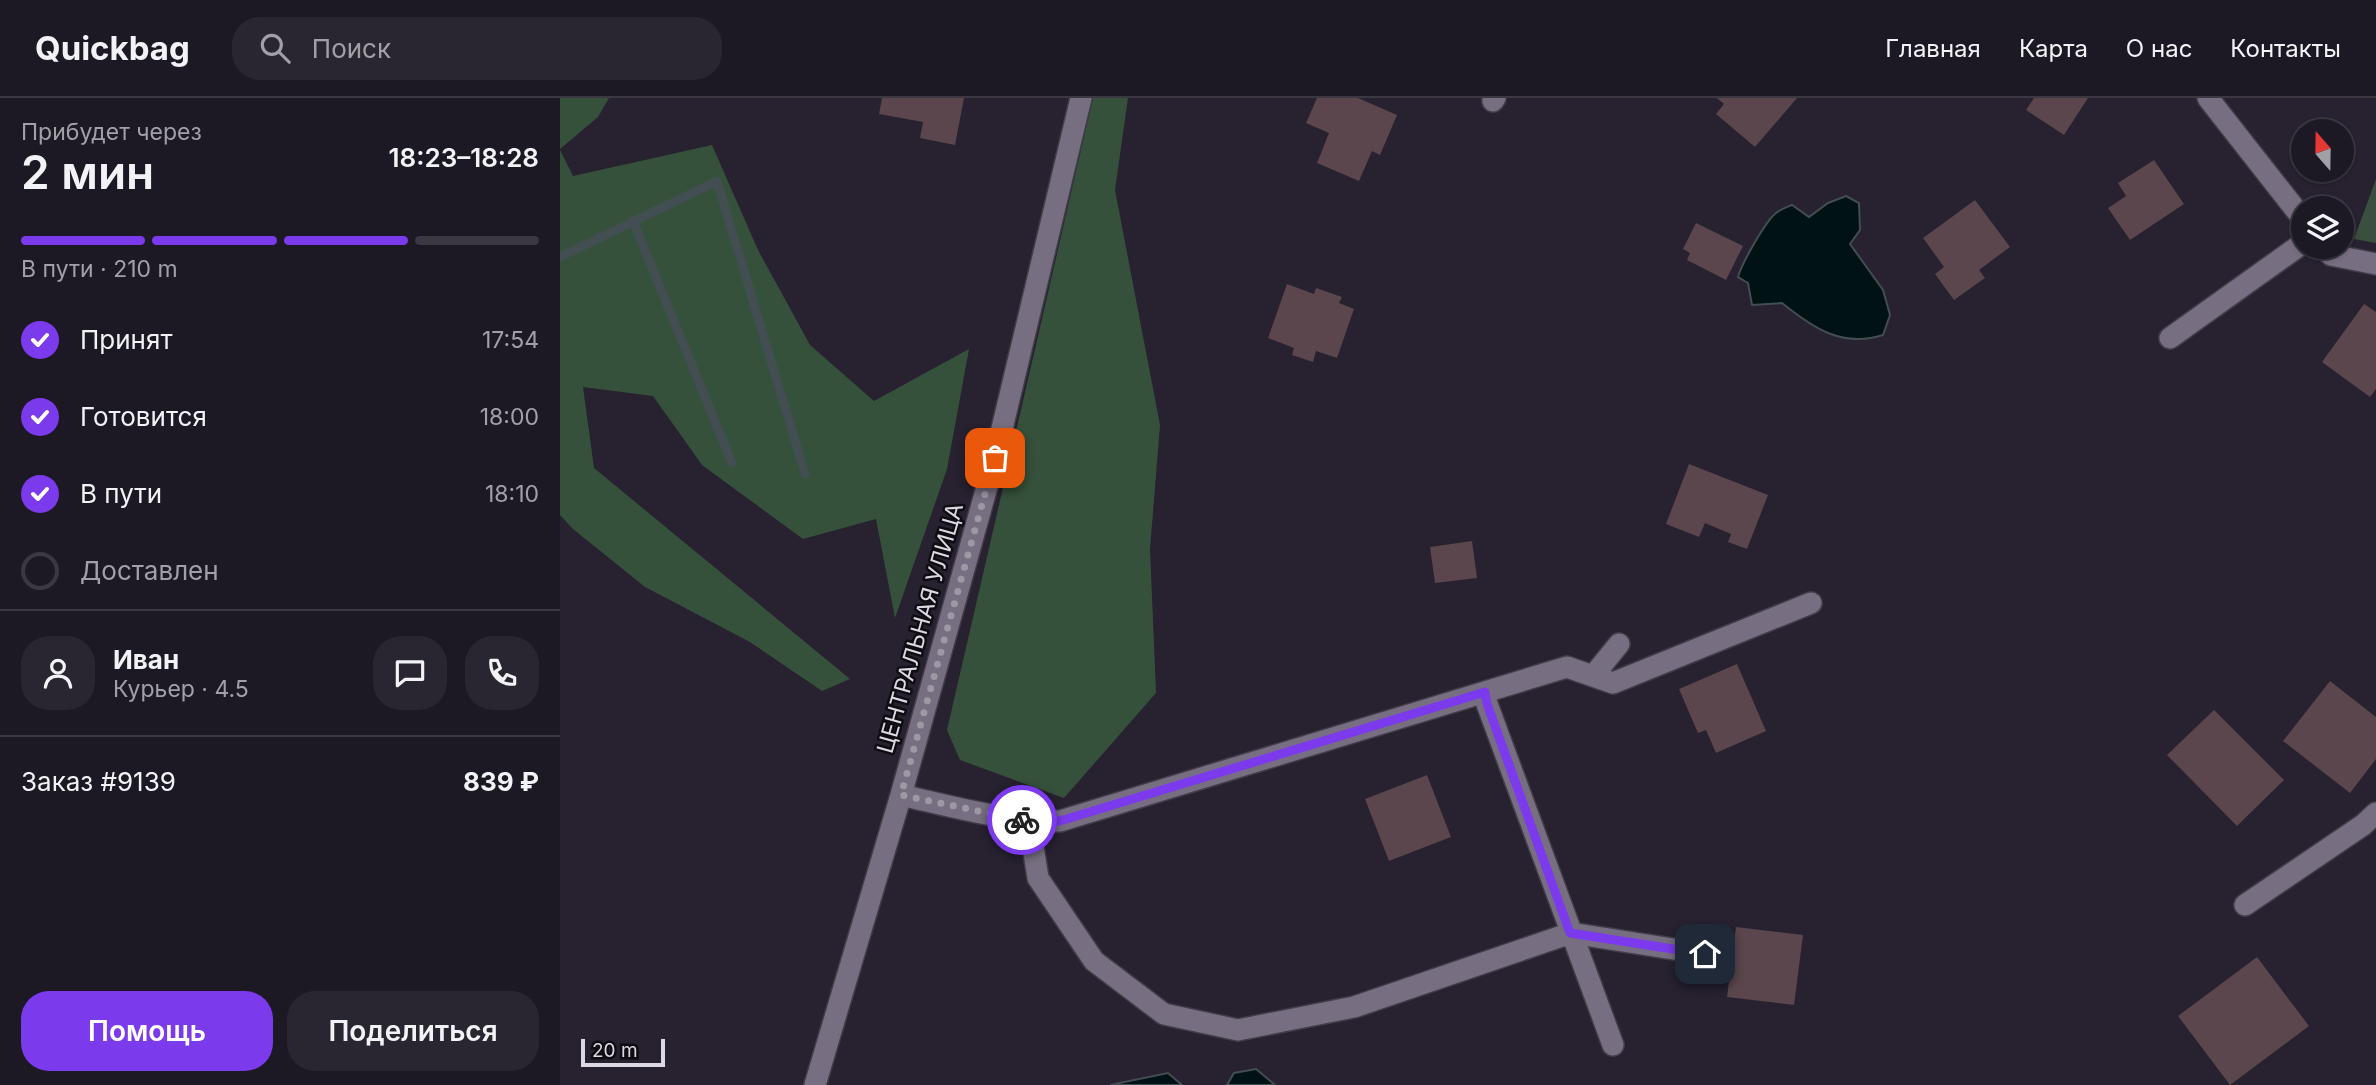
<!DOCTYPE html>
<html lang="ru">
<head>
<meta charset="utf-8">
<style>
  body { margin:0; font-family:Inter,sans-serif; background:#2a2631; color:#f1f3f6; height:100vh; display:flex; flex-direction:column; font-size:26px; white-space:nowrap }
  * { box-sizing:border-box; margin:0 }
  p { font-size:23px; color:#a0a0a6 }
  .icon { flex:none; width:38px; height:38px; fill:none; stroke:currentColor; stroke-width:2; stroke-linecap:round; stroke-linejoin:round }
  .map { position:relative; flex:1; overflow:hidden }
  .sheet { display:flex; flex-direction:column; background:#1d1924; width:560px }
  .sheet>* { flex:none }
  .needle { width:46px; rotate:340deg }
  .fabs { position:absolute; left:1731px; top:21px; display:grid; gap:14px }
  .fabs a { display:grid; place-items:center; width:63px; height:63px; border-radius:50%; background:#1d1924; box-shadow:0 2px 5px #0004,0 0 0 2px #3b3841; font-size:35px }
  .scale { position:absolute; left:21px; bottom:18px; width:84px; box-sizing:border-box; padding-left:7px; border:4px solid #ddd9e3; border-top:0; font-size:19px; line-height:24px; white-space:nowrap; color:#ddd9e3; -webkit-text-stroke:5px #0f0c13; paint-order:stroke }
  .pin { position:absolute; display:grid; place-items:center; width:60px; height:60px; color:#fff; margin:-30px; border-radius:14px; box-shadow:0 4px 10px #0006 }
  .courier { position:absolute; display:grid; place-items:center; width:70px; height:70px; margin:-35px; border:5px solid #7c3aed; border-radius:50%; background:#fff; color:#222; box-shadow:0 2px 9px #0007 }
  .head em { font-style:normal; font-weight:600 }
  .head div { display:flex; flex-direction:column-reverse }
  .head { display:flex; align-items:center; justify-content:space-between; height:119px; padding:0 21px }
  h1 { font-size:46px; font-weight:600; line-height:52px }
  .bar { display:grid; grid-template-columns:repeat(4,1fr); gap:10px 7px; align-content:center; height:84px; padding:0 21px }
  .bar i { height:9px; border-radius:5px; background:#3b3841 }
  .bar .current { background:#7c3aed }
  .bar p { grid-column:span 4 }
  .line { display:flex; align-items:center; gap:18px; padding:0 21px; border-top:2px solid #3b3841 }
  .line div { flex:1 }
  .round { display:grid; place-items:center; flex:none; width:74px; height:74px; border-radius:28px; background:#2a2631 }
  ol { padding:0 21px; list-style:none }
  li { display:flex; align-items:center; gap:21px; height:77px }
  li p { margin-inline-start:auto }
  li .icon { padding:7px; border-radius:50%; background:#7c3aed; color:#fff; stroke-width:4 }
  li:last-child { color:#a0a0a6 }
  li i { width:38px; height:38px; border:4px solid #3b3841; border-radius:50% }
  .cta { display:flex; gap:14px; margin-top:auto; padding:14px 21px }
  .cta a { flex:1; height:80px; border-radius:28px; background:#7c3aed; color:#fff; font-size:28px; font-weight:600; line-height:80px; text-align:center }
  .cta a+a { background:#2a2631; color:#f1f3f6 }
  header { display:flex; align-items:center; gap:42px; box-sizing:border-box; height:98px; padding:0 35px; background:#1d1924; border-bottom:2px solid #3b3841 }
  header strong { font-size:33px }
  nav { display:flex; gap:38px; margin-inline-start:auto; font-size:24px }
  .search { width:490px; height:63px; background:#2a2631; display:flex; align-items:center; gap:18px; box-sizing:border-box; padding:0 24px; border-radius:28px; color:#a0a0a6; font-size:26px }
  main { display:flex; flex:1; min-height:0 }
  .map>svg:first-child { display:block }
  .green { fill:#3b4f3e }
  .forest { fill:#36513b }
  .water { fill:#001213; stroke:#424e51; stroke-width:2 }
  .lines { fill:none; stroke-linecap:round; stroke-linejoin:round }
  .stream { stroke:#424e51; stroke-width:9 }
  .building { fill:#5a464c }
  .minor-casing { stroke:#413c48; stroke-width:24 }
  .minor { stroke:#776f81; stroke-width:21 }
  .done { stroke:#9d99a4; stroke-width:7; stroke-dasharray:0 12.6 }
  .route { stroke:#7c3aed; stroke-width:9 }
  .labels { text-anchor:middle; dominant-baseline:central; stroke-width:5; stroke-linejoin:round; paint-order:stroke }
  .street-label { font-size:23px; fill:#ddd9e3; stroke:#0f0c13 }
</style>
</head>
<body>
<header>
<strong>Quickbag</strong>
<div class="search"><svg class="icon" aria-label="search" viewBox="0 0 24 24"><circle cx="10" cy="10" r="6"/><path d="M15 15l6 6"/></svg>Поиск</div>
<nav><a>Главная</a><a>Карта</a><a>О нас</a><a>Контакты</a></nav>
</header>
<main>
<section class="sheet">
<div class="head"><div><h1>2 мин</h1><p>Прибудет через</p></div><em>18:23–18:28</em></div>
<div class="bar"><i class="current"></i><i class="current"></i><i class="current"></i><i></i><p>В пути · 210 m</p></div>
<ol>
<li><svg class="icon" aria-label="check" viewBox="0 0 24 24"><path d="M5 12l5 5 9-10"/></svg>Принят<p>17:54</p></li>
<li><svg class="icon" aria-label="check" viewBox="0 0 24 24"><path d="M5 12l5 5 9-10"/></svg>Готовится<p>18:00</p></li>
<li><svg class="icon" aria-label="check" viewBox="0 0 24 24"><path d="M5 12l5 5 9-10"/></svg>В пути<p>18:10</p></li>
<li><i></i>Доставлен</li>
</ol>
<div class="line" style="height:126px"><a class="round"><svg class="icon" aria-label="person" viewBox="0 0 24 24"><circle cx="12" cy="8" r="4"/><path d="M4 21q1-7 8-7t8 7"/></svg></a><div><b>Иван</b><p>Курьер · 4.5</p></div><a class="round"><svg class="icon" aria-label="chat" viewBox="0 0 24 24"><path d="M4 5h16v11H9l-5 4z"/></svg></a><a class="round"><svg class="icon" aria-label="phone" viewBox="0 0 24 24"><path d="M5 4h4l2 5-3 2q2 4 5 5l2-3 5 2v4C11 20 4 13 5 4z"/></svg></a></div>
<div class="line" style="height:91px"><div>Заказ #9139</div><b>839 ₽</b></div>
<div class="cta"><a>Помощь</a><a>Поделиться</a></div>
</section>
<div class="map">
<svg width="1816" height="987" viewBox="0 0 1816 987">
  <rect width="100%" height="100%" fill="#272130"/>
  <path class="green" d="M 1816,81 L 1816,145 L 1794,141 Z"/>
  <path class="forest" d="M 0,0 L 49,0 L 38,19 L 0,51 Z
    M 533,0 L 568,0 L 555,92 L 600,327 L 590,451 L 596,595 L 504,700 L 400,662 L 387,632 Z
    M 152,47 L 198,152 L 250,247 L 314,303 L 409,251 L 387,371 L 335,520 L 316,421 L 243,441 L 142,367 L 93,298 L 23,289 L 34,370 L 290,581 L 262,593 L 190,544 L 85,489 L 13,431 L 0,417 L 0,52 L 13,78 Z"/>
  <path class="water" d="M 1286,98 L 1299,105 L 1300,132 L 1290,146 L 1323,192 L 1330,217 L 1323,237 C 1282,250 1253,230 1222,205 L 1192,207 L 1188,185 L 1178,179 C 1182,165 1205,124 1216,115 C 1221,111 1227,109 1232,107 L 1249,119 L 1268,105 Z
    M 696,971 L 715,987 L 667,987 L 674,975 Z
    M 608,975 L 622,987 L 550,987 Z"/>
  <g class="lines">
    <path class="stream" d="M 73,123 L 172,365
      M 0,159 L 157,83 L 245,376"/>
  </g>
  <path class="building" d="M 322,0 L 404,0 L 395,47 L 360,40 L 363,24 L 319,16 Z
    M 757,0 L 798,0 L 837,17 L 820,57 L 812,53 L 799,83 L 757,65 L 769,35 L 746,25 Z
    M 1157,0 L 1237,0 L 1195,49 L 1156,16 L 1164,6 Z
    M 1474,0 L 1528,0 L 1504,37 L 1466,12 Z
    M 1594,62 L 1624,106 L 1570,142 L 1548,110 L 1566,98 L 1558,85 Z
    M 1415,102 L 1450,149 L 1419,172 L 1425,180 L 1394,202 L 1375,176 L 1384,169 L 1363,140 Z
    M 1136,125 L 1183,148 L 1166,182 L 1127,162 L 1130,155 L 1123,151 Z
    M 727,186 L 754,196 L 756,190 L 782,199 L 779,205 L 794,211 L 777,260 L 756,253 L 753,264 L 732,257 L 734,250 L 708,240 Z
    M 1804,206 L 1816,214 L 1816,291 L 1810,299 L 1762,264 Z
    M 1129,366 L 1208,397 L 1187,451 L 1168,444 L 1171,436 L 1145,425 L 1139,439 L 1106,426 Z
    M 912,443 L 917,480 L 875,485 L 870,449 Z
    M 1177,566 L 1206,633 L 1156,655 L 1146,632 L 1138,635 L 1119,591 Z
    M 1770,583 L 1816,619 L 1816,661 L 1790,695 L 1723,643 Z
    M 1654,612 L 1724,682 L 1677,728 L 1607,657 Z
    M 867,677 L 891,739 L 829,763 L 805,701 Z
    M 1176,829 L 1243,837 L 1234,907 L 1167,899 Z
    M 1697,859 L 1749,928 L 1670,987 L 1618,918 Z"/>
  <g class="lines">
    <g class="minor-casing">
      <path id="minor" d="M 1648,0 L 1743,121
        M 933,3 L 935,0
        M 1764,149 L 1771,157 L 1816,166
        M 1610,240 L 1743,145
        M 1033,578 L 1059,546
        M 925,594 L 927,606 L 1053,947
        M 341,697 C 394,709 446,724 500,723 L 1007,569 L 1053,585 L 1251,505
        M 473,724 L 471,736 L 478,780 L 534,863 L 604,916 L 678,932 L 794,909 L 1011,835 L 1145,856
        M 1685,807 L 1803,727 L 1816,715
        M 255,987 L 341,697 L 435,360 L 521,0"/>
    </g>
    <use href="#minor" class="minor"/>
  </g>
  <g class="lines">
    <path class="done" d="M 435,360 L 341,697 L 462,722"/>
    <path class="route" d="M 462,722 L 500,723 L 925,594 L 927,606 L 1010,835 L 1145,856"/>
  </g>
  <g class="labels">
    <g class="street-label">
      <text transform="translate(360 530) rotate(-74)">ЦЕНТРАЛЬНАЯ УЛИЦА</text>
    </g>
  </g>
</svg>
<div class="fabs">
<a><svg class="needle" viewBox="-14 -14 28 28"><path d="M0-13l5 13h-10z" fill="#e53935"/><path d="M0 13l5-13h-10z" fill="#a0a0a6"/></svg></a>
<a><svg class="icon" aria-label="layers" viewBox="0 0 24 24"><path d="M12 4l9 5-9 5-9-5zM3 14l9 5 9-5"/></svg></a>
</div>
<div class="scale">20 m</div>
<div class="pin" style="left:435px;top:360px;background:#ea580c"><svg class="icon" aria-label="bag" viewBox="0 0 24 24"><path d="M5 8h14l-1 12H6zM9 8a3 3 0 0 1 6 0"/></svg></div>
<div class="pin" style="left:1145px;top:856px;background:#1f2937"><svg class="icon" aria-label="home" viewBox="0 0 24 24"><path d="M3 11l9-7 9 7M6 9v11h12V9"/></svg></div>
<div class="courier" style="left:462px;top:722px"><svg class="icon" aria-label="bike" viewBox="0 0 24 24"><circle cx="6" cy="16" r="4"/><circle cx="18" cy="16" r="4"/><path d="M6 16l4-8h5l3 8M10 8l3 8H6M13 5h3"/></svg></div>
</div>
</main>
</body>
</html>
